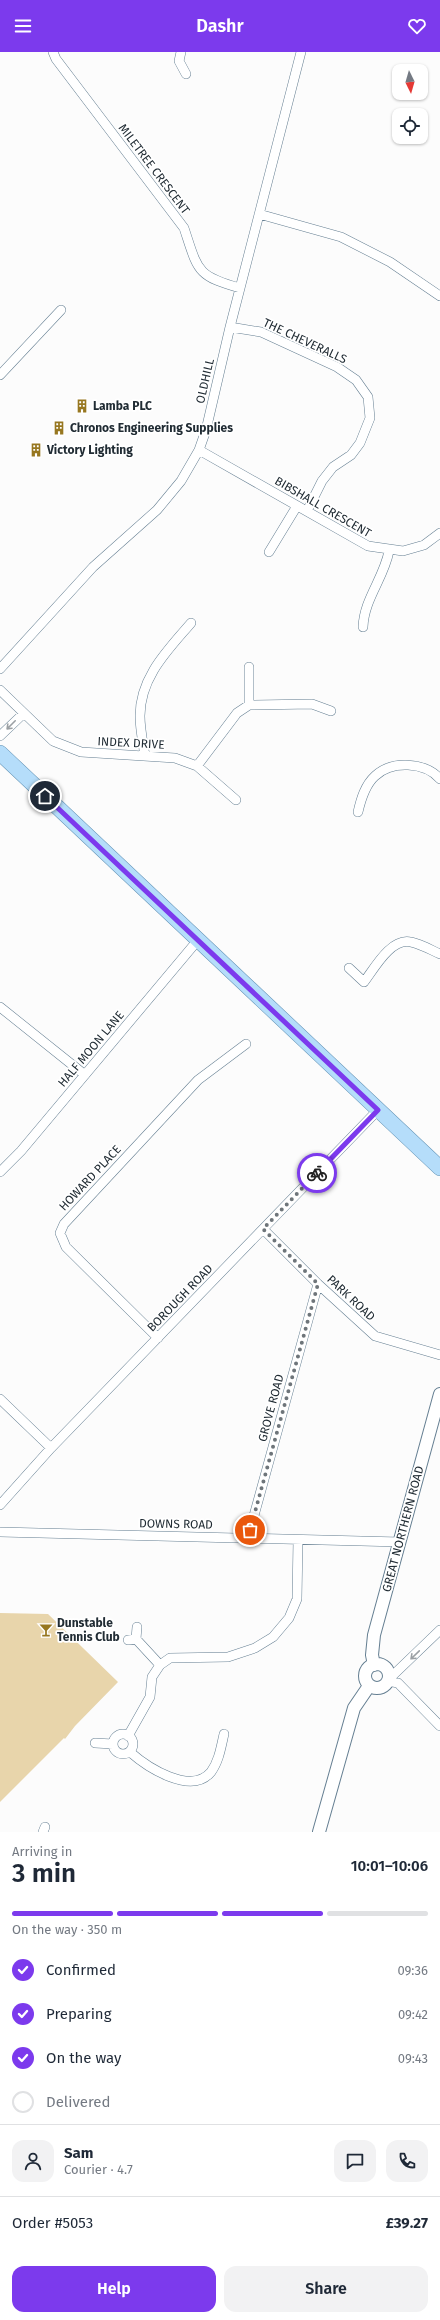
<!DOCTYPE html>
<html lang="en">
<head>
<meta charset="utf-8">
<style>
  body { margin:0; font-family:"Fira Sans",sans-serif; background:#f2f2f3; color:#1f2937; height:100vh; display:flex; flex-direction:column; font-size:15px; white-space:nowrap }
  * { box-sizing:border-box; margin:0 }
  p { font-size:13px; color:#747a83 }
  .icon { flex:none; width:22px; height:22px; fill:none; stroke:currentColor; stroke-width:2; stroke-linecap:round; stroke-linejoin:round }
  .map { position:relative; height:1780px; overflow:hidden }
  .drawer { display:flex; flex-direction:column; background:#fff; flex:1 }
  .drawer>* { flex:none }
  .needle { width:26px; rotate:175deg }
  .fabs { position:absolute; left:392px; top:12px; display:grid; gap:8px }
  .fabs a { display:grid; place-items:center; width:36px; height:36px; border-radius:8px; background:#fff; box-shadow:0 1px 3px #0004; font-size:20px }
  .pin { position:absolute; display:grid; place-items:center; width:34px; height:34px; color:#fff; margin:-17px; border:2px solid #fff; border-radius:50%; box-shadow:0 1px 4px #0007 }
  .courier { position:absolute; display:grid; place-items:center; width:40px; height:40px; margin:-20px; border:3px solid #7c3aed; border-radius:50%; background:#fff; color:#222; box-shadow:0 1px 5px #0007 }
  .head em { font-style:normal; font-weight:600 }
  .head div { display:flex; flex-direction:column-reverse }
  .head { display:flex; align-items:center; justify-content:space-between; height:68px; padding:0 12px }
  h1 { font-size:26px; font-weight:600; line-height:30px }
  .bar { display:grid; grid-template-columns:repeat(4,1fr); gap:6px 4px; align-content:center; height:48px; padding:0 12px }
  .bar i { height:5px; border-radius:3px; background:#e0e1e3 }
  .bar .selected { background:#7c3aed }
  .bar p { grid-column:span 4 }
  .line { display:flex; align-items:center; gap:10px; padding:0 12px; border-top:1px solid #e0e1e3 }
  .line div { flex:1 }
  .round { display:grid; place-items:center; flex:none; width:42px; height:42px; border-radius:12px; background:#f2f2f3 }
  ol { padding:0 12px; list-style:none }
  li { display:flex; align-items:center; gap:12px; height:44px }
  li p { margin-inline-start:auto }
  li .icon { padding:4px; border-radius:50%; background:#7c3aed; color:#fff; stroke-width:4 }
  li:last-child { color:#747a83 }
  li i { width:22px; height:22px; border:2px solid #e0e1e3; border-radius:50% }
  .button { display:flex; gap:8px; margin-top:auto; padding:8px 12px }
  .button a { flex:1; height:46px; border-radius:12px; background:#7c3aed; color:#fff; font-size:16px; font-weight:600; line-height:46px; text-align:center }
  .button a+a { background:#f2f2f3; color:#1f2937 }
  header { display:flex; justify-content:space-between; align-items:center; height:52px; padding:0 12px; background:#7c3aed; color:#fff; font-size:18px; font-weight:600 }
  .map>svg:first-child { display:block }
  .green { fill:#e8d5ab }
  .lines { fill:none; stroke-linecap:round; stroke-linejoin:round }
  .minor-casing { stroke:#657f92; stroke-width:10 }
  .tertiary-casing { stroke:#657f92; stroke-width:14 }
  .primary-casing { stroke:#6191b3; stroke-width:16 }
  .minor { stroke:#fff; stroke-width:9 }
  .tertiary { stroke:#fff; stroke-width:12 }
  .primary { stroke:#b5ddfa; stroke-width:15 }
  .oneway { stroke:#9ba0a4 }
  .done { stroke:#6e757a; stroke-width:4; stroke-dasharray:0 7.2 }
  .route { stroke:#7c3aed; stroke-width:5 }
  .labels { text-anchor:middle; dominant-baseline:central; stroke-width:3.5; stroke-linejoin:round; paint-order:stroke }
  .street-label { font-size:12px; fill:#212c34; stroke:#fff }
  .poi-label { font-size:12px; font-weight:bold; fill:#212c34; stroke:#fff; text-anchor:start }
</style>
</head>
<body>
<header><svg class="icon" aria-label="menu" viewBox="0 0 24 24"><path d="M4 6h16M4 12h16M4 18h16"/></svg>Dashr<svg class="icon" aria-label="heart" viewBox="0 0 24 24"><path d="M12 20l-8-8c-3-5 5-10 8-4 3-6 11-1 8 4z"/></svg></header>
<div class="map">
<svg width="440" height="1780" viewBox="0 0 440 1780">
  <rect width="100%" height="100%" fill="#fcfcfc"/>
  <path class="green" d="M 0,1561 L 48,1562 L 118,1630 L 75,1674 L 65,1687 L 64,1686 L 0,1750 Z"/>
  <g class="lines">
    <g class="minor-casing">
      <path id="minor" d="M 53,0 L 56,7 L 184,176 C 198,218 196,224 240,236
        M 181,0 L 179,9 L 186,22
        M 259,162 L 341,185 L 390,210 L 440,244
        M 230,275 L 261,280 L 337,315 L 356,328 L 368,345 L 370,366 L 360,391 L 351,403 L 333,415 L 322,429 L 307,459
        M 0,323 L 61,258
        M 199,398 L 368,494 L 403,499 L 424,493 L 440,481
        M 269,500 L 297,454
        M 363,575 C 364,547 384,526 389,499
        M 249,615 L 249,653
        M 0,617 L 93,515 L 157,458 L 181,429 L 199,398 L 206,378 L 230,275 L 301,0
        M 0,638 L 53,689 L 81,700 L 175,706 L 197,714 L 236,748
        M 0,684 L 23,662
        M 145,704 C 143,691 140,677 140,664 C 140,625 168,598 191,571
        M 197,714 L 237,661 L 249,653 L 312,652 L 331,659
        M 358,760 C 361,747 365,733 375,724 C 392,708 425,710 440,727
        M 349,916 L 364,930 C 374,917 391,885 411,890 C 421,892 431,898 440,902
        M 0,955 L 85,1023
        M 0,1120 L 21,1099 L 198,888
        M 263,1177 L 318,1232 L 375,1284 L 440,1303
        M 158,1286 L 66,1195 L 60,1181 L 64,1172 L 198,1028 L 246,992
        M 0,1347 L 51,1396
        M 0,1453 L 51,1396 L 378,1058
        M 0,1480 L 400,1490
        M 250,1486 L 250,1478 L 318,1232
        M 136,1587 L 160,1613
        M 128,1588 L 136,1587 L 137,1575
        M 389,1627 L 440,1578
        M 388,1629 L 398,1631 L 440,1674
        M113 1692a10 10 0 1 1 20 0a10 10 0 1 1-20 0Z
        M 128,1684 L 150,1645 L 152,1625 L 160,1613 L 170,1606 L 228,1605 L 255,1596 L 273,1585 L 289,1566 L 297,1547 L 298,1488
        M 95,1691 L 113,1692
        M 130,1700 C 147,1715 191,1744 211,1720 C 219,1709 221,1695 224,1682
        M 43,1780 L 45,1775"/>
    </g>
    <g class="tertiary-casing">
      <path id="tertiary" d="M365 1624a12 12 0 1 1 24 0a12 12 0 1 1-24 0Z
        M 374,1613 L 372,1603 L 374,1583 L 440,1342
        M 319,1780 L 354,1656 L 369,1634"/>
    </g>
    <g class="primary-casing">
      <path id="primary" d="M 0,701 L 440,1116"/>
    </g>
    <use href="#minor" class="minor"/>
    <use href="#tertiary" class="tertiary"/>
    <use href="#primary" class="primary"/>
  </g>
  <defs><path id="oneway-shaft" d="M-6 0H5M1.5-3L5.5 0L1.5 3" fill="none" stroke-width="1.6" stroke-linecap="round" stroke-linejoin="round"/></defs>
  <g class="oneway">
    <use href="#oneway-shaft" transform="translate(11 673) rotate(135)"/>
    <use href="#oneway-shaft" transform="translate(415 1603) rotate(136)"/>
  </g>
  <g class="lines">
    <path class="done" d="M 250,1478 L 318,1232 L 263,1177 L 317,1121"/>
    <path class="route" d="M 45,744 L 378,1058 L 317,1121"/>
  </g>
  <defs>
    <g id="building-bare" transform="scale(1.08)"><path d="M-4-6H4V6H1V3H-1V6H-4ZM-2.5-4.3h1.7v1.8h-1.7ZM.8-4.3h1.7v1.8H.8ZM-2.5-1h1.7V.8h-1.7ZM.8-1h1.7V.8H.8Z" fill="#977720" stroke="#fff" stroke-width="2.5" paint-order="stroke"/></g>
    <g id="bar-bare" transform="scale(1.08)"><path d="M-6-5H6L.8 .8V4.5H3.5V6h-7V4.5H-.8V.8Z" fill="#977720" stroke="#fff" stroke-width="2.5" paint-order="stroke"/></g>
  </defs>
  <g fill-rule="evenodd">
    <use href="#building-bare" x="82" y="354"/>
    <use href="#building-bare" x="59" y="376"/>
    <use href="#building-bare" x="36" y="398"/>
    <use href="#bar-bare" x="46" y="1578"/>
  </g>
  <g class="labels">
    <g class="street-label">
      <text transform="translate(154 117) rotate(53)">MILETREE CRESCENT</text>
      <text transform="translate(305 289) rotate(25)">THE CHEVERALLS</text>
      <text transform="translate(205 329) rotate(-77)">OLDHILL</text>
      <text transform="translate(323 455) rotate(30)">BIBSHALL CRESCENT</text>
      <text transform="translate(131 691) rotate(3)">INDEX DRIVE</text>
      <text transform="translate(91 997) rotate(-50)">HALF MOON LANE</text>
      <text transform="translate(90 1126) rotate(-47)">HOWARD PLACE</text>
      <text transform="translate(180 1246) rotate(-46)">BOROUGH ROAD</text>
      <text transform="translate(351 1246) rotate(43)">PARK ROAD</text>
      <text transform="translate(271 1356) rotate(-75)">GROVE ROAD</text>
      <text transform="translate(176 1472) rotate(1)">DOWNS ROAD</text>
      <text transform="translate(403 1477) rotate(-75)">GREAT NORTHERN ROAD</text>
    </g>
    <g class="poi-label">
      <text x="93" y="354">Lamba PLC</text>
      <text x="70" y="376">Chronos Engineering Supplies</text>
      <text x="47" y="398">Victory Lighting</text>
      <text x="57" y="1571">Dunstable<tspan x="57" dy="14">Tennis Club</tspan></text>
    </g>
  </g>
</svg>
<div class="fabs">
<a><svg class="needle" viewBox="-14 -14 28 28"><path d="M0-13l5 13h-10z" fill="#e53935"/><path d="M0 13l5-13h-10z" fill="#747a83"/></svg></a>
<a><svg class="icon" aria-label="locate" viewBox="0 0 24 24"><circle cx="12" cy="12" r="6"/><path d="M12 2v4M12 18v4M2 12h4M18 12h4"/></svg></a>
</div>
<div class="pin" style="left:250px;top:1478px;background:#ea580c"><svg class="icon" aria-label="bag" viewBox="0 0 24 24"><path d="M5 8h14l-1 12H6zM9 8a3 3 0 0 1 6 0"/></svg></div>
<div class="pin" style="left:45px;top:744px;background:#1f2937"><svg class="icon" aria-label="home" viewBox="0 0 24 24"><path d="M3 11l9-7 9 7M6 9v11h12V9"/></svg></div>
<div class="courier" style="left:317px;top:1121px"><svg class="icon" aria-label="bike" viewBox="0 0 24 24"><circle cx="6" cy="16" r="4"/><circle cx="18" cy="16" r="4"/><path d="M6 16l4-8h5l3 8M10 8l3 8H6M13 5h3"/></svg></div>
</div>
<section class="drawer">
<div class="head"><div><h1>3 min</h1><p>Arriving in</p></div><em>10:01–10:06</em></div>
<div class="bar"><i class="selected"></i><i class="selected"></i><i class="selected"></i><i></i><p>On the way · 350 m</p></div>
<ol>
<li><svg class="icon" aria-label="check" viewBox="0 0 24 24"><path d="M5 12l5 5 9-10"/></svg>Confirmed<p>09:36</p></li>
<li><svg class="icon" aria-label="check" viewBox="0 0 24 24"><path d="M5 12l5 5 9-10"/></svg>Preparing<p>09:42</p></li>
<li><svg class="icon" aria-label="check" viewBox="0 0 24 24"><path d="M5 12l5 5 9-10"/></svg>On the way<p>09:43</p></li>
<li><i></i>Delivered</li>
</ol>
<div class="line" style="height:72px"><a class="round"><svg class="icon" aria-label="person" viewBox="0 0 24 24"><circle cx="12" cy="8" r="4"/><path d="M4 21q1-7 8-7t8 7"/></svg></a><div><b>Sam</b><p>Courier · 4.7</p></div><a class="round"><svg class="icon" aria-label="chat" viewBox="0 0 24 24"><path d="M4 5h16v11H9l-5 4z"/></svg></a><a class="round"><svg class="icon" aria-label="phone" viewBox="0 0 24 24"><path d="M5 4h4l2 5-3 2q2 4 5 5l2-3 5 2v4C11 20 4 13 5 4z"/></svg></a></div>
<div class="line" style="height:52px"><div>Order #5053</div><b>£39.27</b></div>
<div class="button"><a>Help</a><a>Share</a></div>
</section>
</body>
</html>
